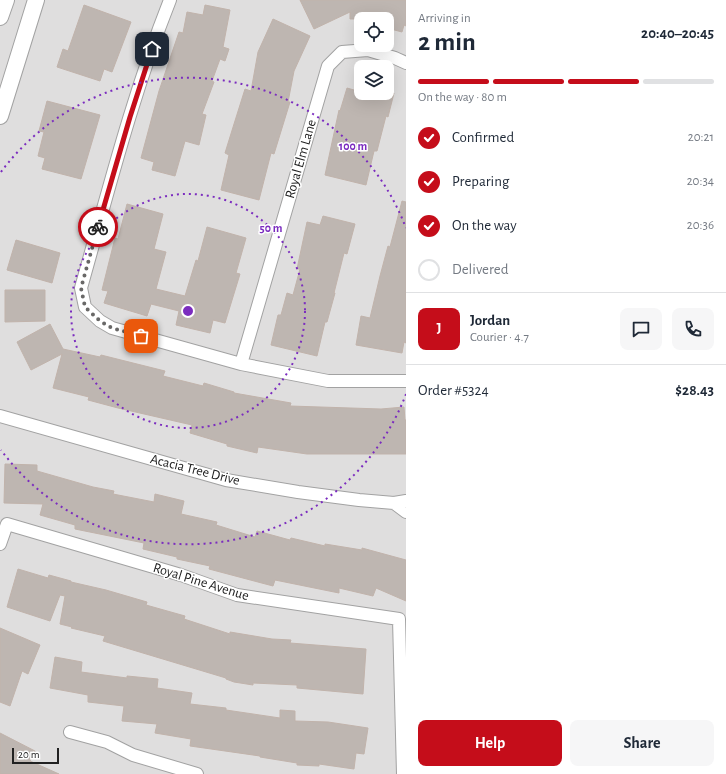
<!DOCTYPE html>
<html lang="en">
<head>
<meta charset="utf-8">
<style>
  body { margin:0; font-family:"Alegreya Sans",sans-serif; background:#f6f6f7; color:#1f2937; height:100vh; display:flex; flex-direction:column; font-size:15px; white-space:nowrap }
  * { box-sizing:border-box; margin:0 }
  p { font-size:13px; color:#747a83 }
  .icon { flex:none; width:22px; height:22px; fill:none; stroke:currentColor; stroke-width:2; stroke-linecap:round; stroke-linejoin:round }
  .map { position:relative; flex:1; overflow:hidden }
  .sheet { display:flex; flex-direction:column; background:#fff; width:320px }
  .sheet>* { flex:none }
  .buttons { position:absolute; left:354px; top:12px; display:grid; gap:8px }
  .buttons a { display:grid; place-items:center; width:40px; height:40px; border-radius:8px; background:#fff; box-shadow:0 4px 16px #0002; font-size:20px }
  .scale { position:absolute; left:12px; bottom:10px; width:47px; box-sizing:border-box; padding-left:4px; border:2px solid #212121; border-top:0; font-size:11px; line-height:14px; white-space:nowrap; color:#212121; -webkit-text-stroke:3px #fff; paint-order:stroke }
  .pin { position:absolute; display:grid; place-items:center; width:34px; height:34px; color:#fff; margin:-17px; border-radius:8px; box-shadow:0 2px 6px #0006 }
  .courier { position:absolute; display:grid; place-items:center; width:40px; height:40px; margin:-20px; border:3px solid #c50d1a; border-radius:50%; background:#fff; color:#222; box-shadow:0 1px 5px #0007 }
  .headline em { font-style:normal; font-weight:700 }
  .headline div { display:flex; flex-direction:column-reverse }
  .headline { display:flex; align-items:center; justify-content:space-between; height:68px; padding:0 12px }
  h1 { font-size:26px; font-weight:700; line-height:30px }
  .bar { display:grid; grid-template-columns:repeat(4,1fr); gap:6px 4px; align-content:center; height:48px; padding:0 12px }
  .bar i { height:5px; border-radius:3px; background:#e0e1e3 }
  .bar .on { background:#c50d1a }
  .bar p { grid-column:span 4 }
  .line { display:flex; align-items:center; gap:10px; padding:0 12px; border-top:1px solid #e0e1e3 }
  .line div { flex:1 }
  .round { display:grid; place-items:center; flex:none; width:42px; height:42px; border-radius:8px; background:#f6f6f7 }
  ol { padding:0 12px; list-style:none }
  li { display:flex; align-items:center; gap:12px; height:44px }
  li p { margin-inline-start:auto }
  li .icon { padding:4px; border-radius:50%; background:#c50d1a; color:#fff; stroke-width:4 }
  li:last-child { color:#747a83 }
  li i { width:22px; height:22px; border:2px solid #e0e1e3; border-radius:50% }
  .primary-button { display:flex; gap:8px; margin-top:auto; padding:8px 12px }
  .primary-button a { flex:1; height:46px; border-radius:8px; background:#c50d1a; color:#fff; font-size:16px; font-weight:700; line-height:46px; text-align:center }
  .primary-button a+a { background:#f6f6f7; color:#1f2937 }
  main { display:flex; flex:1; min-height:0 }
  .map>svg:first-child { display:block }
  .residential { fill:#dfdede; fill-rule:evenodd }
  .building { fill:#beb6b1; stroke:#c1b3ab }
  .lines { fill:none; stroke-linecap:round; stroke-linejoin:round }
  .minor-casing { stroke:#a2a2a2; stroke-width:14 }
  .tertiary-casing { stroke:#a2a2a2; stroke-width:18 }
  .minor { stroke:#fff; stroke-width:12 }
  .tertiary { stroke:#fff; stroke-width:16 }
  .done { stroke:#696867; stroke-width:4; stroke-dasharray:0 7.2 }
  .route { stroke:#c50d1a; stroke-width:5 }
  .ring { fill:none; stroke:#7b2cbf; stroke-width:2; stroke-dasharray:2 4 }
  .labels { text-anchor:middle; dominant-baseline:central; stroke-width:3; stroke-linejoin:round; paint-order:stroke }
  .street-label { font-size:14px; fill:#212121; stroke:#fff }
  .centre { fill:#7b2cbf; stroke:#fff; stroke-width:2 }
  .ring-label { font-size:12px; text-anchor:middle; font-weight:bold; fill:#7b2cbf; stroke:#fff; stroke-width:3; stroke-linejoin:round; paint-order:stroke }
</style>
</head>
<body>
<main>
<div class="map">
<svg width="406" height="774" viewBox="0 0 406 774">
  <rect width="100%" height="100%" fill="#f0ede8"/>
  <path class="residential" d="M 0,0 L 406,0 L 406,774 L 0,774 ZM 361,19 L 387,19 L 387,45 L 361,45 ZM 361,67 L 387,67 L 387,93 L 361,93 Z"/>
  <path class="building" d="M 300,0 L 406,0 L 406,26 L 404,25 L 402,32 L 387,28 L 387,19 L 350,19 L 350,12 L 314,29 Z
    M 84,5 L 131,22 L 112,72 L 104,69 L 100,81 L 57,67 L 63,49 L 68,51 Z
    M 205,5 L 230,10 L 223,47 L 229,49 L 225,61 L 220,59 L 212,81 L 214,82 L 202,114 L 206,115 L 199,145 L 185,141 L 175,176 L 152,170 L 154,162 L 141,158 L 159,91 L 179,32 L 183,33 L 187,12 L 203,15 Z
    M 273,19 L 310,36 L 294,71 L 288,102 L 290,102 L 274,154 L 271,153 L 259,200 L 221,190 L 229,155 L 225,153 L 234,124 L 245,89 L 251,91 L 258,52 Z
    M 347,88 L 361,92 L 361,93 L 394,93 L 388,117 L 386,116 L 377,151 L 374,151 L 366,185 L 325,175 L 339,110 L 340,111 Z
    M 47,101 L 100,115 L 81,179 L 42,169 L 45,158 L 38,156 L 44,132 L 39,131 Z
    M 402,201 L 406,202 L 406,343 L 404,342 L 402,353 L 356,345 L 361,316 L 370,318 L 380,276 L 388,246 L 390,247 Z
    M 127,204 L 163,214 L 154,249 L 166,252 L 156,289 L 185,296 L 196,260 L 198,261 L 207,227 L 246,238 L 236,273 L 240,274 L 225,323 L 213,320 L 210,333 L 176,325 L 179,311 L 151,304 L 147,316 L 104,303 L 108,291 L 102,290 L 115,238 L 118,239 Z
    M 323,216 L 355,224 L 347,254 L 344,253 L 334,293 L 335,293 L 327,322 L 325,322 L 317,356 L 271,345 L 278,315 L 281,315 L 287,293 L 293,295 L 300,269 L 297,269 L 307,222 L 320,225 Z
    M 16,240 L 60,253 L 52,283 L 7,270 Z
    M 5,290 L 45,290 L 45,321 L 5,322 Z
    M 50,324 L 63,349 L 100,357 L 101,355 L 165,371 L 163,376 L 203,386 L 204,383 L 234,392 L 234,393 L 291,403 L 290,406 L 381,409 L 404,407 L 405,420 L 406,420 L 406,454 L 307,454 L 258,447 L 257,453 L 227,446 L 227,444 L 190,433 L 192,425 L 118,408 L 88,400 L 89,397 L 53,388 L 62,354 L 31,370 L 17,342 Z
    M 5,464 L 37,465 L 37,471 L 93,487 L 114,491 L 113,494 L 154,502 L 155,494 L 184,501 L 181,514 L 217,522 L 216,525 L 255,537 L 257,531 L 290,540 L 291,538 L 325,546 L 325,544 L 362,550 L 362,548 L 406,560 L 406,601 L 376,588 L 373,596 L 339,588 L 339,593 L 275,580 L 273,586 L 209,569 L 210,566 L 177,559 L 177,557 L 143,549 L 144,543 L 75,529 L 75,525 L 40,515 L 43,504 L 4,503 Z
    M 18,569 L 48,578 L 49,575 L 71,581 L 71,582 L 106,590 L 147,602 L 146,605 L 185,616 L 184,619 L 230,634 L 230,632 L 272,639 L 291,640 L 290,643 L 366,649 L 363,694 L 297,688 L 297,685 L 253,683 L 253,685 L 234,682 L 226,679 L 226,678 L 103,641 L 105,636 L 71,628 L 72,627 L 60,624 L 65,596 L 60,595 L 50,621 L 7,607 Z
    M 0,628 L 40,645 L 28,674 L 22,671 L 10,706 L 0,702 Z
    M 55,657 L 82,662 L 81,672 L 127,678 L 127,676 L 158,679 L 157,688 L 192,693 L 190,704 L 226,708 L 226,710 L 280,718 L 280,710 L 295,711 L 295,721 L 328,722 L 368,728 L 364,754 L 356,753 L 354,769 L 319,764 L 319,766 L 297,765 L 297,763 L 260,757 L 260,756 L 190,746 L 191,739 L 155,733 L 157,724 L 122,721 L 124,706 L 88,702 L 88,695 L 50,688 Z
    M 0,733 L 35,751 L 30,761 L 59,774 L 0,774 Z"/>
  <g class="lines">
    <g class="minor-casing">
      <path id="minor" d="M 170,0 C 133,93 108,192 81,288 L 85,307 L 100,321 L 112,328 L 241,364 L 328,381 L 406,381
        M 241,364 L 328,66 L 342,52 L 368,50 L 395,58 L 406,63
        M 0,416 L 226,480 L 298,492 L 359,500 L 394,503 L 406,501
        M 394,503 L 406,512
        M 0,544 L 7,524 L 181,575 L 237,595 L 399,619 L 403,774
        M 70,732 L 107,742 L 133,755 L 197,774"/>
    </g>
    <g class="tertiary-casing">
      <path id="tertiary" d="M 0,17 L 6,0
        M 0,116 L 36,0"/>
    </g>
    <use href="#minor" class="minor"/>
    <use href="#tertiary" class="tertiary"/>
  </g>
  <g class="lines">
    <path class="done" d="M 98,227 L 81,288 L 85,307 L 100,321 L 112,328 L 141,336"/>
    <path class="route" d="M 98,227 L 130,117 L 152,49"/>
  </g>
  <g class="ring">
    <circle cx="188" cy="311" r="117"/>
    <path d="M406 394A233 233 0 0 1 1 450M1 172A233 233 0 0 1 406 228"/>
  </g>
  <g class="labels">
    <g class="street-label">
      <text transform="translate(301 159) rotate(-74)">Royal Elm Lane</text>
      <text transform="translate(195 470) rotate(14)">Acacia Tree Drive</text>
      <text transform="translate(201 582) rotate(17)">Royal Pine Avenue</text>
    </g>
  </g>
  <circle cx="188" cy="311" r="6" class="centre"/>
  <g class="ring-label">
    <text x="353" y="150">100 m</text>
    <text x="271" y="232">50 m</text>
  </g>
</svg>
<div class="buttons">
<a><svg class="icon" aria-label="locate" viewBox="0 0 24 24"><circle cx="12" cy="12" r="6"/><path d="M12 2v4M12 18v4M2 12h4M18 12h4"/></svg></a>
<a><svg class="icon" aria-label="layers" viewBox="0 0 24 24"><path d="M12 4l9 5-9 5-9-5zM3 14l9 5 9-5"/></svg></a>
</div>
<div class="scale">20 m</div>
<div class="pin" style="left:141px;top:336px;background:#ea580c"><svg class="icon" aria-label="bag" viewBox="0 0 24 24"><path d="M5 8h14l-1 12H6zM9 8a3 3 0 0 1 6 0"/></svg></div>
<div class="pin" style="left:152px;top:49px;background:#1f2937"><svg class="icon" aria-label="home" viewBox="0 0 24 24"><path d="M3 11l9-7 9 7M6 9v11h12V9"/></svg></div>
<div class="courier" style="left:98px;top:227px"><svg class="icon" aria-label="bike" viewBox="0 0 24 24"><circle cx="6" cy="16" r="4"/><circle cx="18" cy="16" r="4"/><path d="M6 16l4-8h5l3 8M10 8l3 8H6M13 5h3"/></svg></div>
</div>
<section class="sheet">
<div class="headline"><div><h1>2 min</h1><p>Arriving in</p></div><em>20:40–20:45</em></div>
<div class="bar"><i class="on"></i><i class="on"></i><i class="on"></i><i></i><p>On the way · 80 m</p></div>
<ol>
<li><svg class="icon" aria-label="check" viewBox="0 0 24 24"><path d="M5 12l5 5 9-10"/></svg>Confirmed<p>20:21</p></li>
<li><svg class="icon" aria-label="check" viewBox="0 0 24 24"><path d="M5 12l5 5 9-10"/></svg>Preparing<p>20:34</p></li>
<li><svg class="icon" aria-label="check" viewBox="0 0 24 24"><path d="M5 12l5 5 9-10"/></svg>On the way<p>20:36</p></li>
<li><i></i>Delivered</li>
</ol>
<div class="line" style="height:72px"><b class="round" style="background:#c50d1a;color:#fff">J</b><div><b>Jordan</b><p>Courier · 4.7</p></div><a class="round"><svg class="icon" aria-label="chat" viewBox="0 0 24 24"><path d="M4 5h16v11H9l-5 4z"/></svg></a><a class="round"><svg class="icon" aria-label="phone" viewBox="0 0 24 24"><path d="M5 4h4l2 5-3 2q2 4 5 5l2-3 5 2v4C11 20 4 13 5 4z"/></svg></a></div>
<div class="line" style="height:52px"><div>Order #5324</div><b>$28.43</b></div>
<div class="primary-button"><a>Help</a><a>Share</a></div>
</section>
</main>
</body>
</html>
